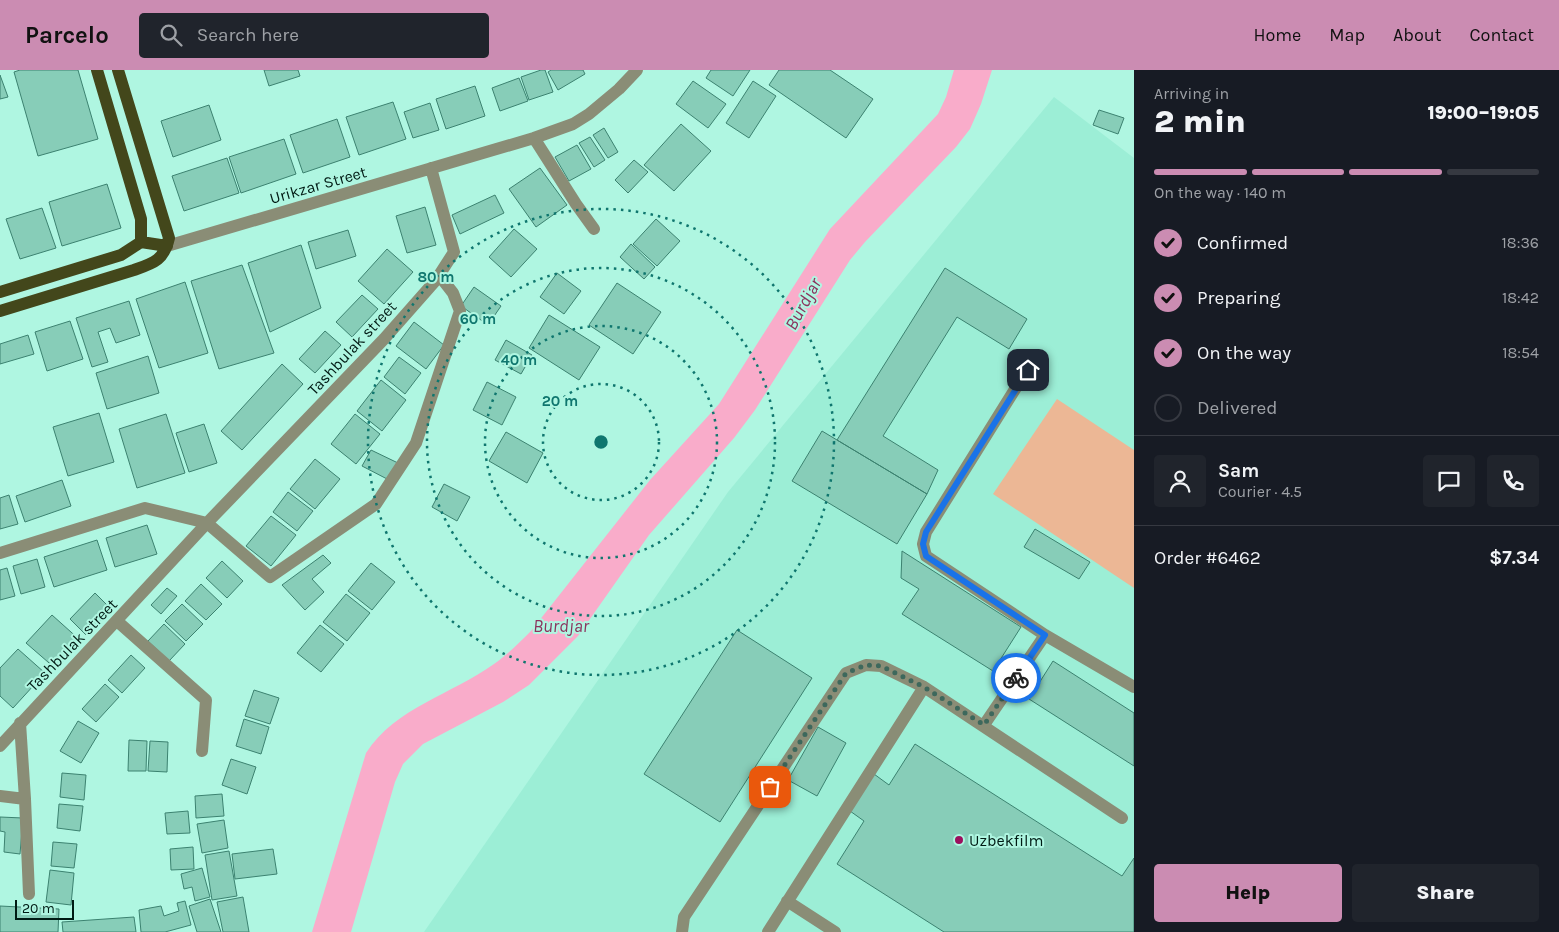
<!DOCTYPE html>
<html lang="en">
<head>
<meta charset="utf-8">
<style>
  body { margin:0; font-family:Karla,sans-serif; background:#20242c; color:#f1f3f6; height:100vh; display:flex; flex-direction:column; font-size:19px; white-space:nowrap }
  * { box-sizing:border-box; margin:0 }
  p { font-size:16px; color:#9ea1a6 }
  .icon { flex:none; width:28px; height:28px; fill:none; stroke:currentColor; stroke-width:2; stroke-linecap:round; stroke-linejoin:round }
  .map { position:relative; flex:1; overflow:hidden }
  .panel { display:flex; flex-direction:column; background:#171b24; width:425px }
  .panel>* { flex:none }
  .scale { position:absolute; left:15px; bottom:12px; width:59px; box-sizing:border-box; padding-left:5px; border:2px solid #001b14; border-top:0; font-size:14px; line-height:18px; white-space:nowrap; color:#001b14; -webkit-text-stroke:4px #aff6e1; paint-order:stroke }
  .pin { position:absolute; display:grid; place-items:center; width:42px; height:42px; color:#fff; margin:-21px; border-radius:10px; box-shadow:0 2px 8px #0006 }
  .courier { position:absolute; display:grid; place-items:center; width:50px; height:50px; margin:-25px; border:4px solid #1a73e8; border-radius:50%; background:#fff; color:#222; box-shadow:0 1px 6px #0007 }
  .overview em { font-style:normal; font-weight:800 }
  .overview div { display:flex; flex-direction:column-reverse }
  .overview { display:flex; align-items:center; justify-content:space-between; height:85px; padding:0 20px }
  h1 { font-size:32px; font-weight:800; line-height:38px }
  .bar { display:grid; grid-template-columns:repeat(4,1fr); gap:8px 5px; align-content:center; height:60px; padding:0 20px }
  .bar i { height:6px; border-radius:4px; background:#363941 }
  .bar .current { background:#cb8cb2 }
  .bar p { grid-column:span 4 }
  .line { display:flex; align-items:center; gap:12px; padding:0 20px; border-top:1px solid #363941 }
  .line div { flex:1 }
  .round { display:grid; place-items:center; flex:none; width:52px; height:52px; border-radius:5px; background:#20242c }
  ol { padding:0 20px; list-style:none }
  li { display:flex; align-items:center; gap:15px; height:55px }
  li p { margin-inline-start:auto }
  li .icon { padding:5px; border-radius:50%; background:#cb8cb2; color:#111; stroke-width:4 }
  li:last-child { color:#9ea1a6 }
  li i { width:28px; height:28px; border:2px solid #363941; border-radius:50% }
  .button { display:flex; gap:10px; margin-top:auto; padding:10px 20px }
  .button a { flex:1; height:58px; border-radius:5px; background:#cb8cb2; color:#111; font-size:20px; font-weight:800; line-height:58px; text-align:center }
  .button a+a { background:#20242c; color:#f1f3f6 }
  header { display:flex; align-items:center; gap:30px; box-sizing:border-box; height:70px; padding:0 25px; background:#cb8cb2; color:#111 }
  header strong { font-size:24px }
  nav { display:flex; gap:28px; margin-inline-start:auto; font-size:18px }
  .search { width:350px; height:45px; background:#20242c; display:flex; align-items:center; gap:12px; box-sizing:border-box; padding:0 18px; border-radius:5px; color:#9ea1a6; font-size:19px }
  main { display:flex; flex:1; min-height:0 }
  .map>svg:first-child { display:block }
  .built { fill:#9ceed6 }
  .green { fill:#ecb795 }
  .water { fill:#f9acca }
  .building { fill:#87cdb8; stroke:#3c8270 }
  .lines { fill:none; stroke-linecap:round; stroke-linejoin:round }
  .minor { stroke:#8a8d76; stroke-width:12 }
  .major { stroke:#43471b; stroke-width:12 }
  .done { stroke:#3d685c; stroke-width:5; stroke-dasharray:0 9 }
  .route { stroke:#1a73e8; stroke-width:6 }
  .ring { fill:none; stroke:#0f766e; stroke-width:2.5; stroke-dasharray:2.5 5 }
  .poi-dot { fill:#9c0f5e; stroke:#aff6e1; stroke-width:2 }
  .labels { text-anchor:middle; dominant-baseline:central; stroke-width:4; stroke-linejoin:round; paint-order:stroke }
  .street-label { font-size:16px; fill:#001b14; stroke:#aff6e1 }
  .poi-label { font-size:16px; fill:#001b14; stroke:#aff6e1; text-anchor:start }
  .water-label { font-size:18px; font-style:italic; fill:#8b335d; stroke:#aff6e1 }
  .centre { fill:#0f766e; stroke:#aff6e1; stroke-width:2.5 }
  .ring-label { font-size:15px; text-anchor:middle; font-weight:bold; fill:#0f766e; stroke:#aff6e1; stroke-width:4; stroke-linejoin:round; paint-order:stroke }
</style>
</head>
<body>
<header>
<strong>Parcelo</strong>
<div class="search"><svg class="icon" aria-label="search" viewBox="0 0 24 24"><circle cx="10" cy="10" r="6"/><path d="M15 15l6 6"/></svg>Search here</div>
<nav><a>Home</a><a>Map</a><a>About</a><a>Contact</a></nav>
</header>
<main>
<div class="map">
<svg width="1134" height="862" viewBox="0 0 1134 862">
  <rect width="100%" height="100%" fill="#aff6e1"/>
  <path class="built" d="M 1054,27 L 1134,88 L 1134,862 L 424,862 L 728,422 Z"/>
  <path class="green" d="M 1057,329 L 1134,380 L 1134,518 L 993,424 Z"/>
  <path class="water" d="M 954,0 L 992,0 L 981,34 L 970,59 L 956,77 L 865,172 L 850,190 L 755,340 L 734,368 L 649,465 L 578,566 L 529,615 L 503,632 L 423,674 L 403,694 L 395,712 L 351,862 L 312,862 L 366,683 C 396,637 451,625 494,594 C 508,584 519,573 531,561 L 650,410 L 719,334 L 830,159 L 938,44 L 946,27 Z"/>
  <path class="building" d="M 20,0 L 78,0 L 98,69 L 38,86 L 14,2 Z
    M 264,0 L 298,0 L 300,6 L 269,16 Z
    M 541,0 L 545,0 L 553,22 L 529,30 L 521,7 Z
    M 551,0 L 583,0 L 585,4 L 558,20 L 548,2 Z
    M 711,0 L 750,0 L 733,26 L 706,8 Z
    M 779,0 L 830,0 L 873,29 L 846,68 L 769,15 Z
    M 0,5 L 8,27 L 0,29 Z
    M 519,8 L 528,31 L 500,41 L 492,18 Z
    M 693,11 L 726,34 L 708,58 L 676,34 Z
    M 753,11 L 776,26 L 749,68 L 726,53 Z
    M 475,16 L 485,46 L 446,59 L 436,29 Z
    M 393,32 L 406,69 L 359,85 L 346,47 Z
    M 430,33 L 439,60 L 413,68 L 404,42 Z
    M 209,35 L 221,70 L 173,87 L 161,51 Z
    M 1099,40 L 1124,48 L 1118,64 L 1093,55 Z
    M 337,49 L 350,87 L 303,103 L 290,65 Z
    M 681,54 L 711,81 L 674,121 L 644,95 Z
    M 604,58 L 618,82 L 608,88 L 593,65 Z
    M 590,67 L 605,90 L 594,97 L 579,73 Z
    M 284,69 L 296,104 L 241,123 L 229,87 Z
    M 577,75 L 591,99 L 569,111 L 555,87 Z
    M 227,88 L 239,123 L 184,141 L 172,106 Z
    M 634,90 L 648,102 L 628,123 L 615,110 Z
    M 540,98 L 567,135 L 536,157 L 509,119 Z
    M 107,114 L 121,158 L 62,176 L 49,132 Z
    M 495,125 L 504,143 L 460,164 L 452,145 Z
    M 425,137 L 436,175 L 407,183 L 396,146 Z
    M 42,138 L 56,178 L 20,189 L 6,149 Z
    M 656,149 L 680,171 L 657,196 L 633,174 Z
    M 514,159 L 537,179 L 511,207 L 489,187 Z
    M 348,160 L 356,186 L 316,199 L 308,172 Z
    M 631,174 L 655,197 L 644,209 L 620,187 Z
    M 301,175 L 321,238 L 270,262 L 248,193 Z
    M 387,179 L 413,202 L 384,234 L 358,211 Z
    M 242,195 L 274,283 L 219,299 L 191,211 Z
    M 945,198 L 1027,249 L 1009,279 L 957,247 L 883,366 L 938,400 L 927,424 L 837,370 Z
    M 557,203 L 581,221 L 564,244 L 540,227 Z
    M 185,212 L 208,283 L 159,298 L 136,229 Z
    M 617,213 L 661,242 L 633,284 L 589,255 Z
    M 474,217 L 501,236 L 488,255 L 461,236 Z
    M 362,225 L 378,239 L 352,267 L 336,252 Z
    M 129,231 L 140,265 L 116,273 L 110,258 L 98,262 L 108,292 L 92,297 L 76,248 Z
    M 549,245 L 600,277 L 579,310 L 529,278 Z
    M 70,251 L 83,289 L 47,301 L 35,262 Z
    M 414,252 L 444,275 L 426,299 L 396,276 Z
    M 325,261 L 341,275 L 315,303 L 299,289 Z
    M 28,265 L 34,284 L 0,294 L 0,274 Z
    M 506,270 L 532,285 L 521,304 L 495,290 Z
    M 148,286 L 159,323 L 107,339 L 96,303 Z
    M 399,287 L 421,303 L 405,324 L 384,307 Z
    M 282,294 L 303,314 L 242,380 L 221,361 Z
    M 381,310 L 406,330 L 382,361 L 357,341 Z
    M 487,312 L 516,327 L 502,355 L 473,340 Z
    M 99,343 L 114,392 L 68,406 L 53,357 Z
    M 166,344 L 185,403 L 137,418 L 119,359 Z
    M 355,344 L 380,364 L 356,394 L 331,374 Z
    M 204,354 L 217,393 L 189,402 L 176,363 Z
    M 822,361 L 927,424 L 897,474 L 792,411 Z
    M 506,362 L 543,383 L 527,413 L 489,391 Z
    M 371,380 L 398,393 L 389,410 L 362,396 Z
    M 315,389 L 340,409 L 315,439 L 290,419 Z
    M 62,410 L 71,436 L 25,452 L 16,426 Z
    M 444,414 L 470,427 L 457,451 L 432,437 Z
    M 288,422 L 313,441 L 297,461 L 273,442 Z
    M 9,425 L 18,454 L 0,459 L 0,428 Z
    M 271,446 L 296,465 L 271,496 L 246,476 Z
    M 147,455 L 157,484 L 115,497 L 106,468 Z
    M 1035,459 L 1090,492 L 1079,509 L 1024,477 Z
    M 97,470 L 107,500 L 54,517 L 44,487 Z
    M 902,481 L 1021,557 L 993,601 L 902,544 L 919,519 L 901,508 Z
    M 323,485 L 331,493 L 312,509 L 324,522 L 305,540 L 282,515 Z
    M 37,489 L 45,517 L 21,524 L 13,496 Z
    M 222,491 L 243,511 L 227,528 L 206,508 Z
    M 371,493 L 395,512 L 372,540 L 348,521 Z
    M 7,498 L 15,526 L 0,530 L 0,500 Z
    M 201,514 L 222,534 L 206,550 L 185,531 Z
    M 167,518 L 177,526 L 161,544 L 151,535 Z
    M 95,523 L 111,539 L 86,565 L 70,549 Z
    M 346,524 L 370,543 L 347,571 L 323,552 Z
    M 182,534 L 203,554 L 186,571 L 165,551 Z
    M 52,545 L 81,571 L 56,599 L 26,573 Z
    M 164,554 L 185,574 L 169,591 L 148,571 Z
    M 320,555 L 344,574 L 321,602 L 297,583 Z
    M 737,560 L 812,608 L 720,752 L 644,704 Z
    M 18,579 L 45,603 L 13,638 L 0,626 L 0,598 Z
    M 131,585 L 145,598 L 122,623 L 108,610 Z
    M 1053,591 L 1134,643 L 1134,696 L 1029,629 Z
    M 105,614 L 119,627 L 96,652 L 82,639 Z
    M 254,620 L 279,628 L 270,654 L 245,646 Z
    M 244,649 L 269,657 L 261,684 L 236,676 Z
    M 78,651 L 99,663 L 81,693 L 60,681 Z
    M 818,657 L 846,673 L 817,726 L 788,710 Z
    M 129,670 L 147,671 L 146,701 L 128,701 Z
    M 150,671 L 168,672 L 167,702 L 148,701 Z
    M 915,674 L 1122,806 L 1134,788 L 1134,862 L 944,862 L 837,794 L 864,751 L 850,741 L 874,704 L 889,715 Z
    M 231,689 L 256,697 L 247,724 L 222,715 Z
    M 62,703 L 86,705 L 84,730 L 60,727 Z
    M 222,724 L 224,746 L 196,748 L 195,726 Z
    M 59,734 L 83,736 L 80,761 L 57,758 Z
    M 188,741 L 190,763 L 167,764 L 165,743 Z
    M 0,747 L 23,748 L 20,784 L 4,782 L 5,762 L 0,761 Z
    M 224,750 L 228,778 L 202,783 L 197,754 Z
    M 53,772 L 77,774 L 74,798 L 51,796 Z
    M 193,777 L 194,799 L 171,800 L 170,779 Z
    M 273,779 L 277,804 L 235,809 L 232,784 Z
    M 229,781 L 237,826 L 212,830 L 205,785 Z
    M 202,798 L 210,827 L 195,831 L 192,817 L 184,819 L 181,804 Z
    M 50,800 L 74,803 L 71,835 L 46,832 Z
    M 243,827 L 249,862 L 223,862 L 217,832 Z
    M 210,829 L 221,862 L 197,862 L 189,836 Z
    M 185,831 L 191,855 L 165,862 L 141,862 L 139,840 L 161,836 L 164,846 L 179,841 L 177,833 Z
    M 0,836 L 59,839 L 58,862 L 0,862 Z
    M 134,847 L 136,862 L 63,862 L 62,852 Z"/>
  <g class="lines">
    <path class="minor" d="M 534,68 L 576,134 L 594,159
      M 167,176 L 534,68 L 573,54 L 589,44 L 619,19 L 637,0
      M 1027,300 L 926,462 L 923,474 L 926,486 L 1045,565 L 1134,617
      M 0,483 L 145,438 L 207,453 L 270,507 L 376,434 L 416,373 L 460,241 L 453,223 L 439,205
      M 117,551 L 206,630 L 202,681
      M 20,653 L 25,729 L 29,824
      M 984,655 L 1045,565
      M 0,676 L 207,453 L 384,269 L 436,210 L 454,182 L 431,98
      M 0,726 L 25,729
      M 787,831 L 835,862
      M 682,862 L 684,847 L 846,603 L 866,595 L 881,596 L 924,617 L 1122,748
      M 768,862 L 924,617"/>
    <path class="major" d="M 97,0 L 141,149 L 141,172
      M 141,172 L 167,176
      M 0,222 L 121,185 L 141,172
      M 0,241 L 134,200 C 154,193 164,190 169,168 L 118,0"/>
  </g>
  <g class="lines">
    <path class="done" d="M 770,717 L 846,603 L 866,595 L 881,596 L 924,617 L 984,655 L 1016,608"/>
    <path class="route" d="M 1016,608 L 1045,565 L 926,486 L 923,474 L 926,462 L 1028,300"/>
  </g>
  <g class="ring">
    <circle cx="601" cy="372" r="58"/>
    <circle cx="601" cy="372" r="116"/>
    <circle cx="601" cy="372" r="174"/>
    <circle cx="601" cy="372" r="233"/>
  </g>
  <circle class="poi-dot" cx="959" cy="770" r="5"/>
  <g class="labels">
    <g class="street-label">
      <text transform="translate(318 115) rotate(-16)">Urikzar Street</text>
      <text transform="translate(352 278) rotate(-47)">Tashbulak street</text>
      <text transform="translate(72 575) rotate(-46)">Tashbulak street</text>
    </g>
    <g class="poi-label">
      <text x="969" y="770">Uzbekfilm</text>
    </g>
    <g class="water-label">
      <text transform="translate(803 234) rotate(-61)">Burdjar</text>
      <text x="561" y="556">Burdjar</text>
    </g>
  </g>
  <circle cx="601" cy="372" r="8" class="centre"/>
  <g class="ring-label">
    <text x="436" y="212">80 m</text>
    <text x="478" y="254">60 m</text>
    <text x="519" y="295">40 m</text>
    <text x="560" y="336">20 m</text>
  </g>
</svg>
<div class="scale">20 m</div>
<div class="pin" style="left:770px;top:717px;background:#ea580c"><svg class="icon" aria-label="bag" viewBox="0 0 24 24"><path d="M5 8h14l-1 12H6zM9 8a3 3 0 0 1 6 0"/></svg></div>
<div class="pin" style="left:1028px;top:300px;background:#1f2937"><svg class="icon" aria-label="home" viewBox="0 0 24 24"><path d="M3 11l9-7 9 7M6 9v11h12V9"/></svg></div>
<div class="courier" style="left:1016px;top:608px"><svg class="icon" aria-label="bike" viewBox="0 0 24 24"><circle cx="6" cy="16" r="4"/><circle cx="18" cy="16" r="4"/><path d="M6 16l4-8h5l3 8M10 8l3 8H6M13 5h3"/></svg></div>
</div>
<section class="panel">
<div class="overview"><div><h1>2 min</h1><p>Arriving in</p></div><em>19:00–19:05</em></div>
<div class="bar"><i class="current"></i><i class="current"></i><i class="current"></i><i></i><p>On the way · 140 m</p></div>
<ol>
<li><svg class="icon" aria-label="check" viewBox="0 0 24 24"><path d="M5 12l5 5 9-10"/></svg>Confirmed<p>18:36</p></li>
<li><svg class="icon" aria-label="check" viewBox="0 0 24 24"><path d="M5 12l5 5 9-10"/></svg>Preparing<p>18:42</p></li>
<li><svg class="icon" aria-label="check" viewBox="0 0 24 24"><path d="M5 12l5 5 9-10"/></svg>On the way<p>18:54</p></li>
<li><i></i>Delivered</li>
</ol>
<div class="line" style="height:90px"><a class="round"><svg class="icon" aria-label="person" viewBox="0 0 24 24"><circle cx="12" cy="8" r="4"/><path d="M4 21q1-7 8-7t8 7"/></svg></a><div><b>Sam</b><p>Courier · 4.5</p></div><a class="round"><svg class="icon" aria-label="chat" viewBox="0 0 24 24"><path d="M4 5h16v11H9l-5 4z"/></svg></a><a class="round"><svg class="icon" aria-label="phone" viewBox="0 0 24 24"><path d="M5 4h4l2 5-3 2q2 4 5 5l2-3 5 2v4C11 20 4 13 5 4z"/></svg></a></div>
<div class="line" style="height:65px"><div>Order #6462</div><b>$7.34</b></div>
<div class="button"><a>Help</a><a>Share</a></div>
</section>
</main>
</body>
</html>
